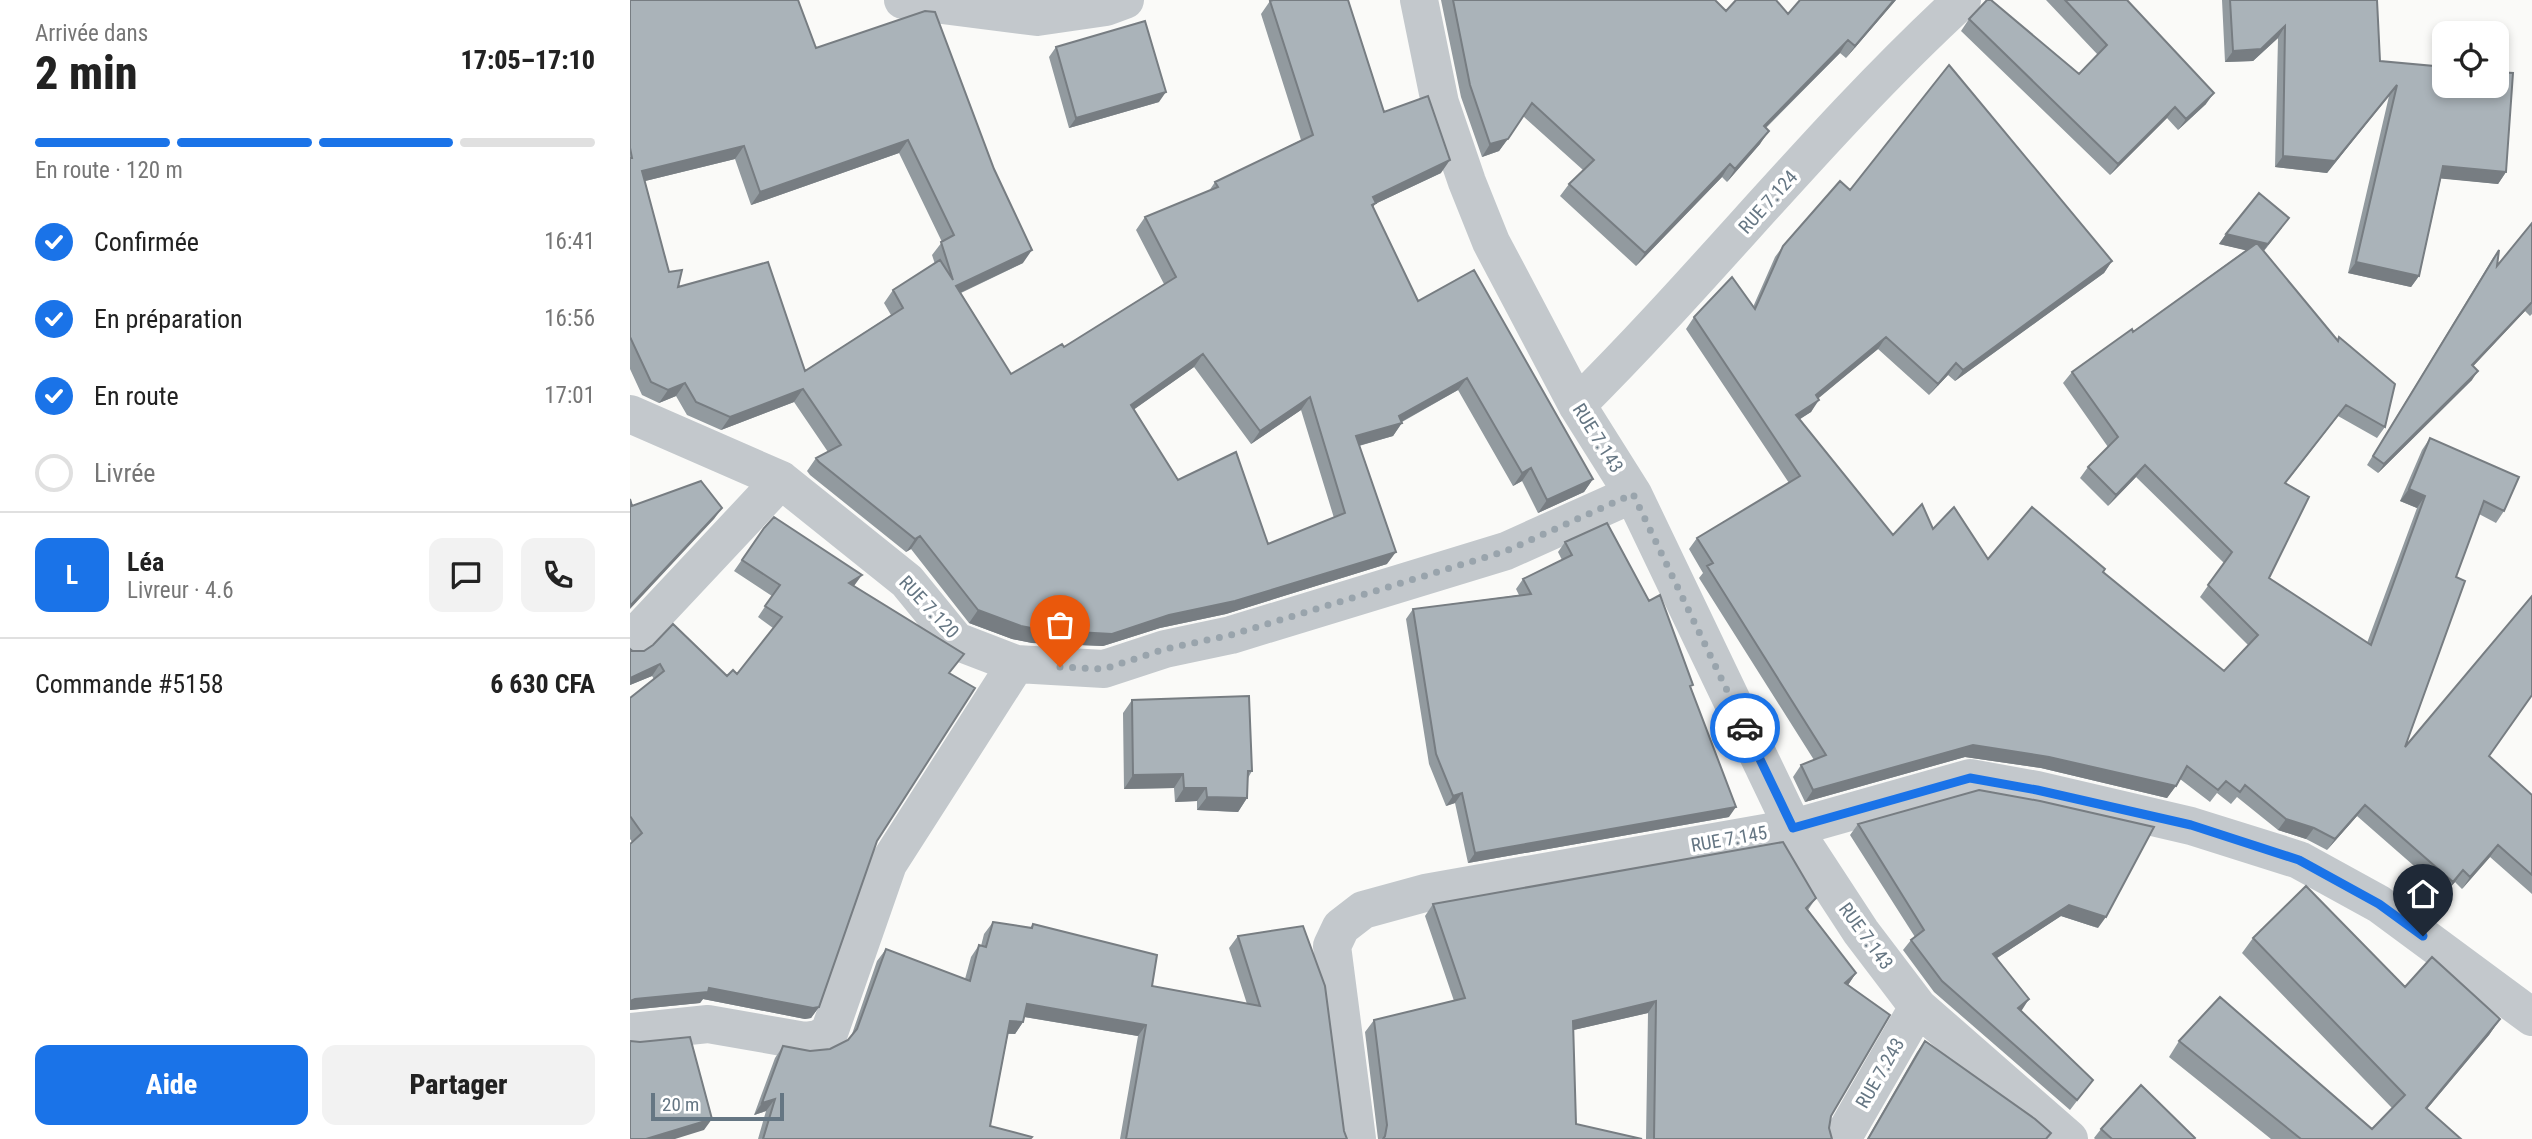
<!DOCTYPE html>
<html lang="fr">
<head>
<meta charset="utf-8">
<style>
  body { margin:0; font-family:"Roboto Condensed",sans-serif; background:#f2f2f2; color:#222; height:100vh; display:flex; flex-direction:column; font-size:26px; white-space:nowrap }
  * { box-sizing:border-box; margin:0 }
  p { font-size:23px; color:#767676 }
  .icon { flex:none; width:38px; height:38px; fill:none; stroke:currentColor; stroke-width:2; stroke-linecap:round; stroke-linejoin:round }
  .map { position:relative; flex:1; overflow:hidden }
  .side { display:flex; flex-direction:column; background:#fff; width:630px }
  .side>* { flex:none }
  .controls { position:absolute; left:1802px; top:21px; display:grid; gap:14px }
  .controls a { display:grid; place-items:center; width:77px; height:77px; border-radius:14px; background:#fff; box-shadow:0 4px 10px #0003; font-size:35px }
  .scale { position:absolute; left:21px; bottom:18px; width:133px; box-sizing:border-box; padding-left:7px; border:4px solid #657683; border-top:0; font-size:19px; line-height:24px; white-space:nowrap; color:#657683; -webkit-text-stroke:5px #fff; paint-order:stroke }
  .pin { position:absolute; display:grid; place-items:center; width:60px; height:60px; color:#fff; margin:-72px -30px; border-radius:50% 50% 50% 0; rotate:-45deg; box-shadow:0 0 7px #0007 }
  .pin .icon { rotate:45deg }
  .courier { position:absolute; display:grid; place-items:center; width:70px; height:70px; margin:-35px; border:5px solid #1a73e8; border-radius:50%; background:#fff; color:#222; box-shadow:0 2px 9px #0007 }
  .head em { font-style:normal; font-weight:800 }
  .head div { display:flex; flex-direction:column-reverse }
  .head { display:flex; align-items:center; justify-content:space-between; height:119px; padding:0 35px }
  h1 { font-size:46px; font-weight:800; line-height:52px }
  .bar { display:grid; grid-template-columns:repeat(4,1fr); gap:10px 7px; align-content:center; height:84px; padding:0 35px }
  .bar i { height:9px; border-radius:5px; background:#e0e0e0 }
  .bar .current { background:#1a73e8 }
  .bar p { grid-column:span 4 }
  .line { display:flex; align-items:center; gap:18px; padding:0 35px; border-top:2px solid #e0e0e0 }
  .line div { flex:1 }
  .round { display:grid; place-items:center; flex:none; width:74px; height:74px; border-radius:14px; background:#f2f2f2 }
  ol { padding:0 35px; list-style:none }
  li { display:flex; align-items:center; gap:21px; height:77px }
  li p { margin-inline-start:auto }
  li .icon { padding:7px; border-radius:50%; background:#1a73e8; color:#fff; stroke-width:4 }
  li:last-child { color:#767676 }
  li i { width:38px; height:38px; border:4px solid #e0e0e0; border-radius:50% }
  .action { display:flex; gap:14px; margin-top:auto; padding:14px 35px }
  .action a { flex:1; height:80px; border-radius:14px; background:#1a73e8; color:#fff; font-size:28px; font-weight:800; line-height:80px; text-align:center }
  .action a+a { background:#f2f2f2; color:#222 }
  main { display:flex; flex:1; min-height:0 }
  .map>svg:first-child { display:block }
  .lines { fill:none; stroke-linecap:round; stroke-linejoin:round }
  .street { stroke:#c3c8cc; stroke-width:38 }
  .wall { fill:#929a9f; fill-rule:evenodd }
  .shaded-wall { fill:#777d82 }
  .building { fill:#aab3b9; stroke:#777d82; stroke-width:2; fill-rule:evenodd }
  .done { stroke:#99a4ac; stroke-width:7; stroke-dasharray:0 12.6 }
  .route { stroke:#1a73e8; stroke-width:9 }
  .labels { text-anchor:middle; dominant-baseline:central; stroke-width:7; stroke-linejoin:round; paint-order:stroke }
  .street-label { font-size:19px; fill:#657683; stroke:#fff }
</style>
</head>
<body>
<main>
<section class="side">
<div class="head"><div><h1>2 min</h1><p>Arrivée dans</p></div><em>17:05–17:10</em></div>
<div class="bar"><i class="current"></i><i class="current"></i><i class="current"></i><i></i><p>En route · 120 m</p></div>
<ol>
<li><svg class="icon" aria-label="check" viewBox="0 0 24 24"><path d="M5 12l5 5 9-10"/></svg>Confirmée<p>16:41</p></li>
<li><svg class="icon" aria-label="check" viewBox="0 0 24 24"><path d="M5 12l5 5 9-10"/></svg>En préparation<p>16:56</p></li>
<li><svg class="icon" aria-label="check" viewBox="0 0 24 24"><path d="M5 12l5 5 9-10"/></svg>En route<p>17:01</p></li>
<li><i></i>Livrée</li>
</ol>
<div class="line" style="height:126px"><b class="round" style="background:#1a73e8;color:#fff">L</b><div><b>Léa</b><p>Livreur · 4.6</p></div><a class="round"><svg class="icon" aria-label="chat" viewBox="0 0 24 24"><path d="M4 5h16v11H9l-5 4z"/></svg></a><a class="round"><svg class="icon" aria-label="phone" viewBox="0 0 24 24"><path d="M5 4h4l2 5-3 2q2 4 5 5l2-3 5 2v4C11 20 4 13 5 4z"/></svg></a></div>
<div class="line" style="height:91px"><div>Commande #5158</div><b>6 630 CFA</b></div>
<div class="action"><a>Aide</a><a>Partager</a></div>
</section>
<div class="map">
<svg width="1902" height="1139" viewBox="0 0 1902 1139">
  <rect width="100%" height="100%" fill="#fafaf8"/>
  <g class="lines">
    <path class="street" d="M 273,0 L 407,17 L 476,7 L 495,0
      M 789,0 L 810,103 L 837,182 L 861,242 L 947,405 L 1003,494 L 1163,828 L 1231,932 L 1288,1007 L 1439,1139
      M 947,405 C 1079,274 1195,126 1332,0
      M 0,414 L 151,480
      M 0,641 L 151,480 L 277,581 L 326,641 L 386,664 L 474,669 L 535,649 L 601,635 L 876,551 L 1003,494
      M 0,1032 L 78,1024 L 175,1041 L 188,1039 L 199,1033 L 258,864 L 386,664
      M 727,1139 L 702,946 L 711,927 L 733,910 L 795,893 L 1163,828 L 1340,778 L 1407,790 L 1561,826 L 1669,860 L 1749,904 L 1902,1017
      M 1212,1139 L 1288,1007"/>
  </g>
  <path class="wall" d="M 0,0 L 186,48 L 295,11 L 393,263 L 331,293 L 381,374 L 434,347 L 534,284 L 506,230 L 515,217 L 579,191 L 585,182 L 671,140 L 631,14 L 640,1 L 754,112 L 811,173 L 745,204 L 743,207 L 788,301 L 963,479 L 954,492 L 908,513 L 892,481 L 883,486 L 828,390 L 772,422 L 763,436 L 729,446 L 757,564 L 596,614 L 530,628 L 473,646 L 402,643 L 382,639 L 339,623 L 281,549 L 276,552 L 180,475 L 177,471 L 186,458 L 198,452 L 164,402 L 91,430 L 57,415 L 46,396 L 29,403 L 12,395 L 0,369 ZM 269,153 L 312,242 L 302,255 L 305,264 L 263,290 L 254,303 L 261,315 L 175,371 L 48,287 L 39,272 L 15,181 L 105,159 L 121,205 ZM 564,367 L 621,444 L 671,410 L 704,518 L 638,544 L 548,480 L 504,409 Z
    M 811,0 L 1085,0 L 1096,11 L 1158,14 L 1266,0 L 1216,58 L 1210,53 L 1136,128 L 1130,144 L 1097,182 L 1092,177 L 1006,266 L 930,196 L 939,184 L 953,170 L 893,116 L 869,151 L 852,157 L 831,97 Z
    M 1416,0 L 1497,0 L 1576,104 L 1548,130 L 1537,118 L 1480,175 L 1331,31 L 1339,19 L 1449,74 L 1468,55 Z
    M 1592,0 L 1747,0 L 1750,61 L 1876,172 L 1868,184 L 1811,178 L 1789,276 L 1781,287 L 1718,273 L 1759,96 L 1697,173 L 1645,167 L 1648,38 L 1623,61 L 1595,62 Z
    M 426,47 L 529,102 L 439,128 L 419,57 Z
    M 1220,190 L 1482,261 L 1474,273 L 1325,381 L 1318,375 L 1299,395 L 1248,349 L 1188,398 L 1181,412 L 1169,419 L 1263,535 L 1303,529 L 1358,559 L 1473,572 L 1594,671 L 1618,645 L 1570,597 L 1594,563 L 1506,477 L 1478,506 L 1450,478 L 1458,467 L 1478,447 L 1433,383 L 1442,372 L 1503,332 L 1616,250 L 1589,244 L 1596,234 L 1652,228 L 1634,251 L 1707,340 L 1709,337 L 1755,427 L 1747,438 L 1708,416 L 1656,483 L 1639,578 L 1737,643 L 1787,508 L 1770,501 L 1792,450 L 1800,438 L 1874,511 L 1866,523 L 1849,514 L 1826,577 L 1775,747 L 1859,756 L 1902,795 L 1902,894 L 1860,857 L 1832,889 L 1825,882 L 1815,893 L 1727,816 L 1697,850 L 1676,839 L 1648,830 L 1607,797 L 1601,804 L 1587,793 L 1580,802 L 1550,779 L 1537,798 L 1411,768 L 1335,757 L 1175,802 L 1163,777 L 1171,765 L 1184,760 L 1069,578 L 1073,573 L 1059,549 L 1067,538 L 1159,483 L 1056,329 L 1064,317 L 1123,307 L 1145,257 L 1153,246 Z
    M 1902,223 L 1902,314 L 1900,316 L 1895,311 L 1843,366 L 1842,380 L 1748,473 L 1737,465 L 1863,258 L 1869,250 L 1867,266 Z
    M 134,528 L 224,586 L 319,673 L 247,841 L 189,1007 L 181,1018 L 175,1019 L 73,999 L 70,1003 L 0,1010 L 0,844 L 2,842 L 0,839 L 0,698 L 24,679 L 22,676 L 0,685 L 0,649 L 97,676 L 107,674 L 143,628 L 128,617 L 142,596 L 104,571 Z
    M 935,542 L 1061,689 L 1099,817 L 838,863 L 825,803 L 816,806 L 799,764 L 776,619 L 783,609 L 889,595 L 886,589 L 893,579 L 932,560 L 928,552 Z
    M 502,700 L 622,771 L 618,778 L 617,798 L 608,812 L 567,810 L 567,801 L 545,802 L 544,788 L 494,789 L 493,713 Z
    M 1228,824 L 1468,928 L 1431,916 L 1367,958 L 1391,1011 L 1463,1080 L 1440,1110 L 1304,992 L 1273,950 L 1281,940 L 1285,937 L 1220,835 Z
    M 1186,898 L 1178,910 L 1226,973 L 1218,985 L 1201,1116 L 1199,1128 L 1202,1139 L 1016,1139 L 1018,1013 L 943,1030 L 946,1124 L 1012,1139 L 748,1139 L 735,1032 L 744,1020 L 824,1001 L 795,916 L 803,904 Z
    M 363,922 L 400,928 L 403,924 L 522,986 L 617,1004 L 599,948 L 608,936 L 714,1131 L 717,1139 L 490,1139 L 508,1036 L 394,1017 L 393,1022 L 385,1034 L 378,1034 L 360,1126 L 400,1139 L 128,1139 L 136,1111 L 124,1115 L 145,1058 L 153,1046 L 180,1051 L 200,1049 L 218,1040 L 221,1037 L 247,961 L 256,949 L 335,979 L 341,957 L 349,945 L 351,946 L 354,934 Z
    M 1623,938 L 1775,987 L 1870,1019 L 1859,1035 L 1797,1109 L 1831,1139 L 1641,1139 L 1539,1057 L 1549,1041 L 1742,1129 L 1762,1108 L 1612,953 Z
    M 1295,1041 L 1417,1139 L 1237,1139 L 1287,1052 Z
    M 1471,1129 L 1564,1139 L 1465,1139 L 1464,1138 Z"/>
  <path class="shaded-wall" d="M 1264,0 L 1266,0 L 1216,58 L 1225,46 Z
    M 1655,26 L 1648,38 L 1623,61 L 1595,62 L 1603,51 Z
    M 1218,40 L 1210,53 L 1125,138 L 1134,126 Z
    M 1767,85 L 1697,173 L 1645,167 L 1653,156 Z
    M 536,92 L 529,102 L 439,128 L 446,118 Z
    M 1584,93 L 1576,104 L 1548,130 L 1556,119 Z
    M 1545,107 L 1537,118 L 1480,175 L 1488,164 Z
    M 1139,131 L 1130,144 L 1097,182 L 1105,169 Z
    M 878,139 L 869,151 L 852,157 L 860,144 Z
    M 278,140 L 269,153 L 121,205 L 130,192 Z
    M 114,146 L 105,159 L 3,184 L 12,171 Z
    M 820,160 L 811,173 L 745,204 L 737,216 L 743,197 Z
    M 1100,164 L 1092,177 L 1006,266 L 1015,253 Z
    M 1813,166 L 1876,172 L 1868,184 L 1805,178 Z
    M 1659,218 L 1631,254 L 1589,244 L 1596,234 Z
    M 402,250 L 393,263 L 317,299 L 326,286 Z
    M 1482,261 L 1474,273 L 1325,381 L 1333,370 Z
    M 1726,262 L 1789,276 L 1781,287 L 1718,273 Z
    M 1902,302 L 1895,311 L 1836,374 L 1842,365 Z
    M 1256,337 L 1248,349 L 1178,407 L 1186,395 Z
    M 573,354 L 564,367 L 492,418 L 501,405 Z
    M 1326,363 L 1318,375 L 1299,395 L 1308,384 Z
    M 1848,371 L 1842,380 L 1748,473 L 1754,464 Z
    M 837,378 L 828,390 L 769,423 L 772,423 L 763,436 L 717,449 L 726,436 L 769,416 Z
    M 55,383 L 46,396 L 29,403 L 38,390 Z
    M 173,389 L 164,402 L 91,430 L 100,417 Z
    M 680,397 L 671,410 L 621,444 L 630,431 Z
    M 1189,400 L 1181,412 L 1158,427 L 1166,415 Z
    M 1515,465 L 1506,477 L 1478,506 L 1486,495 Z
    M 901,468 L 892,481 L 883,486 L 892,473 Z
    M 963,479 L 954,492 L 908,513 L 917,500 Z
    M 1779,489 L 1795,496 L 1787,508 L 1770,501 Z
    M 92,508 L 84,519 L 0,609 L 0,606 Z
    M 290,536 L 281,549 L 276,552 L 285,539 Z
    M 766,552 L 757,564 L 596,614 L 530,628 L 473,646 L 402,643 L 382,639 L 339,623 L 348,610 L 539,615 Z
    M 232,575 L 224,586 L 219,583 Z
    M 30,664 L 22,676 L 0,685 L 0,678 Z
    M 1343,745 L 1419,757 L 1546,786 L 1537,798 L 1411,768 L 1335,757 L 1175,802 L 1183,790 Z
    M 553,774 L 544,788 L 494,789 L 503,775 Z
    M 554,788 L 576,788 L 567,801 L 545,802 Z
    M 832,793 L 825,803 L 816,806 L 823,796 Z
    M 577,797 L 617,798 L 608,812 L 567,810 Z
    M 1735,805 L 1727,816 L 1697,850 L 1705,839 Z
    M 1106,807 L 1099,817 L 838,863 L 845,853 Z
    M 1656,819 L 1684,828 L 1676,839 L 1648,830 Z
    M 1868,845 L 1860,857 L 1832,889 L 1840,877 Z
    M 1833,870 L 1825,882 L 1815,893 L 1823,882 Z
    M 1439,905 L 1476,917 L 1468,928 L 1431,916 L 1356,965 L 1363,954 Z
    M 1226,973 L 1218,985 L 1215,983 Z
    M 79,988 L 189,1007 L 181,1018 L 175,1019 L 73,999 L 70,1003 L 0,1010 L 0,1001 L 5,999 Z
    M 1399,999 L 1392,1010 L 1381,1018 L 1388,1008 Z
    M 1026,1001 L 1018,1013 L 935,1032 L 943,1021 Z
    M 397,1004 L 516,1025 L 508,1036 L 389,1016 Z
    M 1870,1019 L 1859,1035 L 1785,1123 L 1796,1108 Z
    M 380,1021 L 393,1022 L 385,1034 L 372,1033 Z
    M 145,1099 L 136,1111 L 124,1115 L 132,1103 Z
    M 82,1119 L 74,1130 L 45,1139 L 16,1139 Z"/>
  <path class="building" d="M 0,0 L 168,0 L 186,48 L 295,11 L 305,12 L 364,169 L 402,250 L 326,286 L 381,374 L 432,344 L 434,347 L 546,277 L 515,217 L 588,187 L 585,182 L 683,135 L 640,1 L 643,0 L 718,0 L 754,112 L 798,96 L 820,160 L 743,197 L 746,203 L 742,205 L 788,301 L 844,270 L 963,479 L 917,500 L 901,468 L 892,473 L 837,378 L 769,416 L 772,423 L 726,436 L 766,552 L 605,601 L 539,615 L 482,634 L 411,630 L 391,626 L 348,610 L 290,536 L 285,539 L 189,462 L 186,458 L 211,445 L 173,389 L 100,417 L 66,402 L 55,383 L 38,390 L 21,382 L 0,337 L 0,158 L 2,158 L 0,148 ZM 278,140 L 324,235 L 311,242 L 323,280 L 310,260 L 263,290 L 273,308 L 175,371 L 138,262 L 48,287 L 52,270 L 39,272 L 12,171 L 114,146 L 130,192 ZM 573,354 L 630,431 L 680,397 L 715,513 L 638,544 L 606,452 L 548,480 L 501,405 Z
    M 823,0 L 1085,0 L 1096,11 L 1106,0 L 1146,0 L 1158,14 L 1170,0 L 1264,0 L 1225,46 L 1218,40 L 1134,126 L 1139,131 L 1105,169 L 1100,164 L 1015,253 L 939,184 L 964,160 L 902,103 L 878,139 L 860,144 L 840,85 Z
    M 1357,0 L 1361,0 L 1449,74 L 1477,45 L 1435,0 L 1497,0 L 1584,93 L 1556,119 L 1545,107 L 1488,164 L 1339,19 Z
    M 1600,0 L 1747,0 L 1750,61 L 1815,67 L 1815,86 L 1867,86 L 1867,72 L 1883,73 L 1876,172 L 1813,166 L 1789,276 L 1726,262 L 1767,85 L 1705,161 L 1653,156 L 1655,26 L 1631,49 L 1603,51 Z
    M 515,21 L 536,92 L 446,118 L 426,47 Z
    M 1319,65 L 1482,261 L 1333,370 L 1326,363 L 1308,384 L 1256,337 L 1186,395 L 1189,400 L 1166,415 L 1263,535 L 1292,504 L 1303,529 L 1324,507 L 1358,559 L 1402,507 L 1475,569 L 1473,572 L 1594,671 L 1628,635 L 1578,585 L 1602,552 L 1515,465 L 1486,495 L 1458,467 L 1488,437 L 1442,372 L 1502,329 L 1503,332 L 1627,243 L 1708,341 L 1709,337 L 1765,384 L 1755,427 L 1716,405 L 1655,483 L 1679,497 L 1639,578 L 1741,645 L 1795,496 L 1779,489 L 1800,438 L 1889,477 L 1874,511 L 1854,501 L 1826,577 L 1835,581 L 1775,747 L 1902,596 L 1902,695 L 1859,756 L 1902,795 L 1902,875 L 1868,845 L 1840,877 L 1833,870 L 1823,882 L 1735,805 L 1705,839 L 1684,828 L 1656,819 L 1615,785 L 1610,792 L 1596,781 L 1588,790 L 1557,766 L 1546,786 L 1419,757 L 1343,745 L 1183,790 L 1171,765 L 1196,755 L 1077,566 L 1083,563 L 1067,538 L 1170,476 L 1064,317 L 1102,277 L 1125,309 L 1153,246 L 1210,181 L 1220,190 Z
    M 1629,193 L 1659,218 L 1638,244 L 1596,234 Z
    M 1902,223 L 1902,302 L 1842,365 L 1848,371 L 1754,464 L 1743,456 L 1869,250 L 1867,266 Z
    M 71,481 L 92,508 L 0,606 L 0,499 L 2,506 Z
    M 144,517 L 232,575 L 219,583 L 334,654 L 319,673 L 345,688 L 247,841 L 189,1007 L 183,1008 L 79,988 L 78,992 L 5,999 L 0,1001 L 0,844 L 12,833 L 0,816 L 0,698 L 34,671 L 30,664 L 0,678 L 0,649 L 2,651 L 14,651 L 23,645 L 43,624 L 97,676 L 103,670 L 107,674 L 152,617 L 135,606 L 150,585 L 112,560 L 134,528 Z
    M 977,523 L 1019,601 L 1030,595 L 1063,685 L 1060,686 L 1106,807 L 845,853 L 832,793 L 823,796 L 806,754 L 783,609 L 901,594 L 893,579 L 942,555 L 935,542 Z
    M 619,696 L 622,771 L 618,771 L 617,798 L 577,797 L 576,788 L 554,788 L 553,774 L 503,775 L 502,700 Z
    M 1349,790 L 1410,801 L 1524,827 L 1476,917 L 1439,905 L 1363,954 L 1399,999 L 1388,1008 L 1463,1080 L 1447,1100 L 1312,981 L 1281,940 L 1294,930 L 1228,824 Z
    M 1153,842 L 1186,898 L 1176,908 L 1226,973 L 1215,983 L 1260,1015 L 1201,1116 L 1199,1128 L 1202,1139 L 1024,1139 L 1026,1001 L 943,1021 L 946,1124 L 1012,1139 L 753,1139 L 755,1136 L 757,1125 L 744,1020 L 835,998 L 803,904 Z
    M 1676,886 L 1775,987 L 1802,957 L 1870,1019 L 1796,1108 L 1831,1139 L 1671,1139 L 1549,1041 L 1590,997 L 1742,1129 L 1775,1095 L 1623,938 Z
    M 363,922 L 402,928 L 403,924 L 527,955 L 522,986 L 630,1006 L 608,936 L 673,926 L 695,986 L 714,1131 L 717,1139 L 496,1139 L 516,1025 L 397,1004 L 393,1022 L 380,1021 L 360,1126 L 402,1137 L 400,1139 L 133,1139 L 145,1099 L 132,1103 L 153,1046 L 180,1051 L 200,1049 L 218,1040 L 227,1029 L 256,949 L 340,981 L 349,945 L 356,947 Z
    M 60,1037 L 82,1119 L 16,1139 L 0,1139 L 0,1041 L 10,1042 Z
    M 1295,1041 L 1405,1119 L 1421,1133 L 1416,1139 L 1238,1139 Z
    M 1511,1085 L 1565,1138 L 1564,1139 L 1482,1139 L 1471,1129 Z"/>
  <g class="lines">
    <path class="done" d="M 430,667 L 474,669 L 535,649 L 601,635 L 876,551 L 1003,494 L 1115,728"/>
    <path class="route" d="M 1115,728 L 1163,828 L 1340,778 L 1407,790 L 1561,825 L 1669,860 L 1749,904 L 1793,936"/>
  </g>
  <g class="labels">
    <g class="street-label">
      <text transform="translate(1138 202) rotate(-48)">RUE 7.124</text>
      <text transform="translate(968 438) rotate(58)">RUE 7.143</text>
      <text transform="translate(299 607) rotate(47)">RUE 7.120</text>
      <text transform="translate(1099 839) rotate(-10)">RUE 7.145</text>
      <text transform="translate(1236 936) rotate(54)">RUE 7.143</text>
      <text transform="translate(1250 1073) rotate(-60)">RUE 7.243</text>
    </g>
  </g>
</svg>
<div class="controls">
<a><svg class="icon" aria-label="locate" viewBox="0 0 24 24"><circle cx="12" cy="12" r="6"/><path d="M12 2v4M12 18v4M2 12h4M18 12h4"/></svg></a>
</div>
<div class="scale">20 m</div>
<div class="pin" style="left:430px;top:667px;background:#ea580c"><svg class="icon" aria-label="bag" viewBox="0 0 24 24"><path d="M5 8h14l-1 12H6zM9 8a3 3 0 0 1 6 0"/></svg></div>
<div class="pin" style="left:1793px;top:936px;background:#1f2937"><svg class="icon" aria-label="home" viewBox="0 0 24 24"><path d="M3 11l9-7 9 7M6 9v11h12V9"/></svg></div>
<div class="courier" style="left:1115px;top:728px"><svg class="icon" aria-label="car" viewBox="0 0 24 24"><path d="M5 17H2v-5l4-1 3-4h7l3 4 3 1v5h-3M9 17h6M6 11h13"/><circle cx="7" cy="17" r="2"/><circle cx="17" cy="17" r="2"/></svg></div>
</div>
</main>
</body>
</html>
